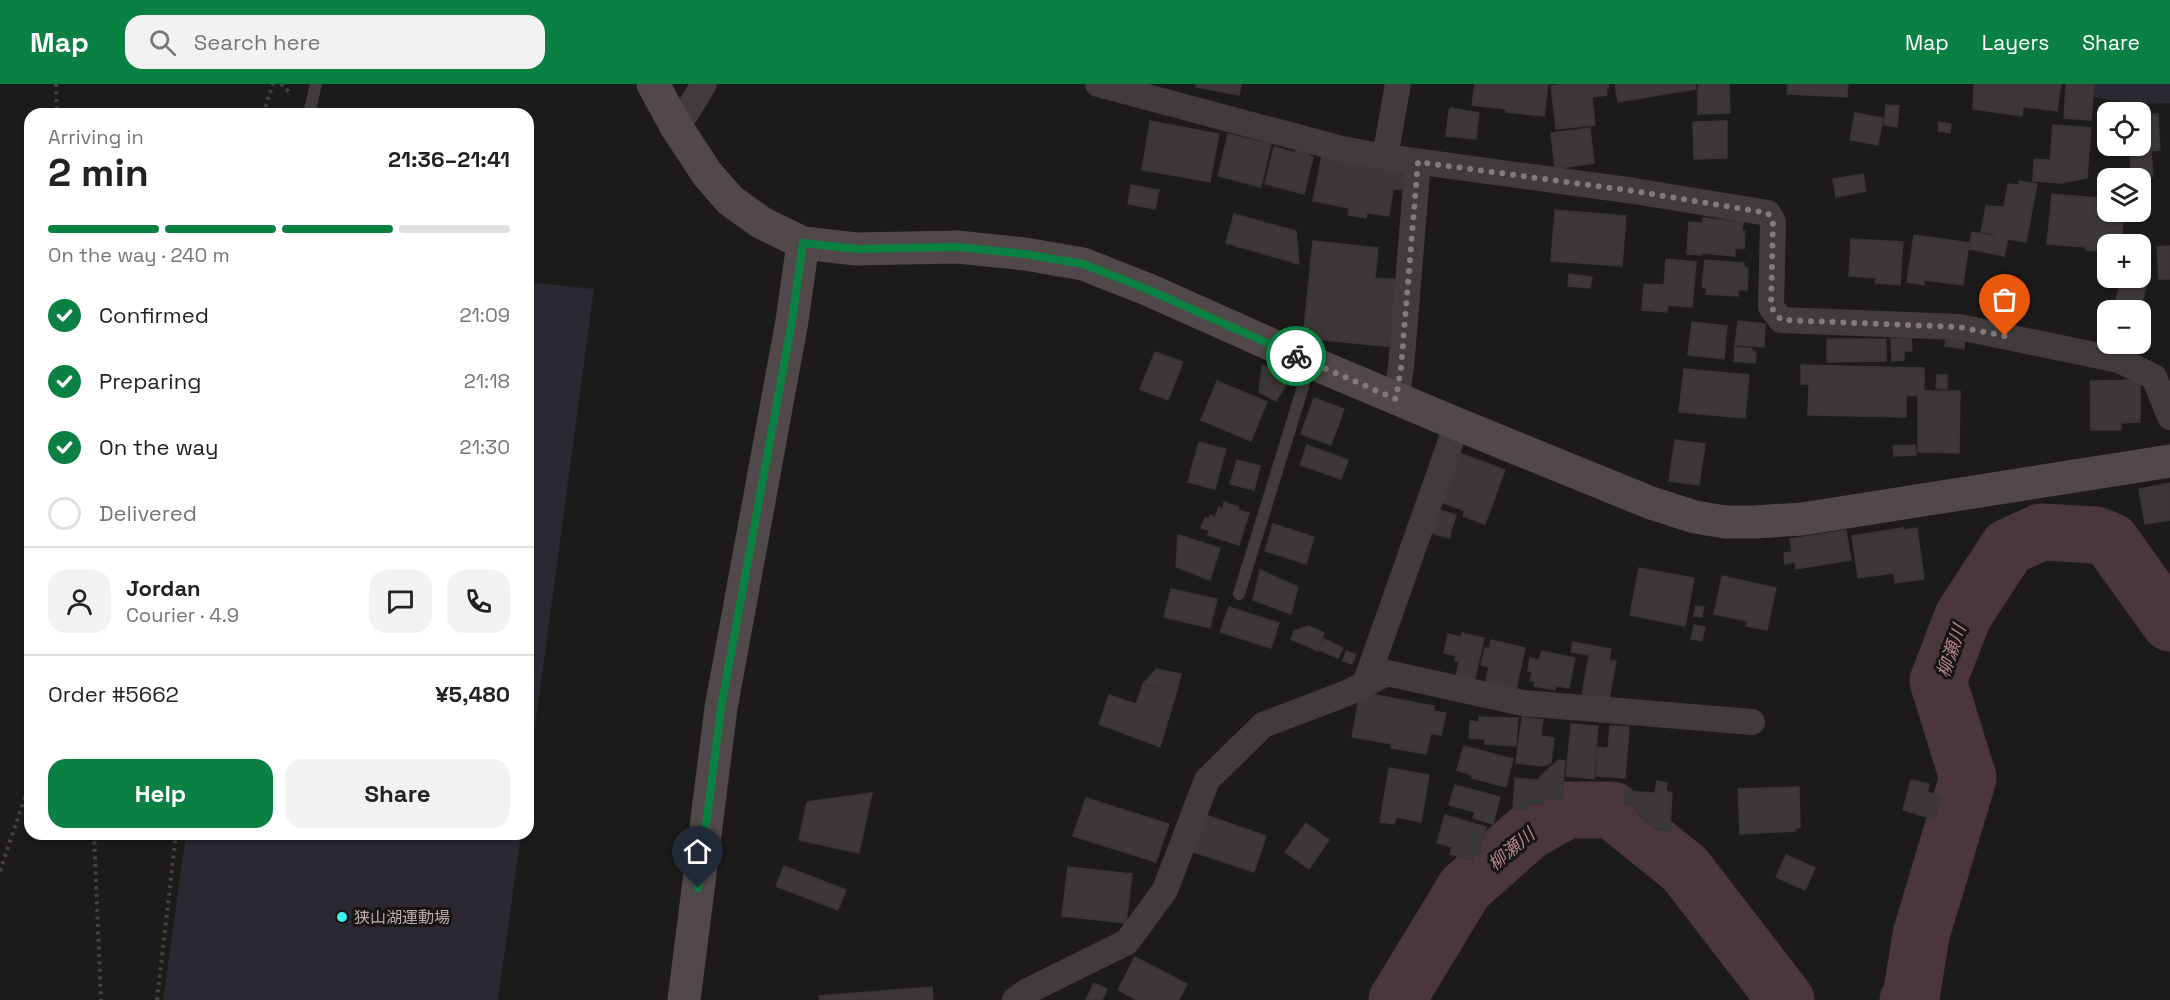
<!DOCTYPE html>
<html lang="en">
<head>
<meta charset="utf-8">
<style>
  body { margin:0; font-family:"Space Grotesk","Noto Sans JP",sans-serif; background:#f2f2f2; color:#222; height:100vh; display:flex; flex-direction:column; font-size:22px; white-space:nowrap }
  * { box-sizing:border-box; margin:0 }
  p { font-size:20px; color:#767676 }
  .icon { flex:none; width:33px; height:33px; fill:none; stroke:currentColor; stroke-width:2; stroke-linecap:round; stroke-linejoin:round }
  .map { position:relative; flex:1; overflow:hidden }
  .drawer { position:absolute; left:24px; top:24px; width:510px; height:732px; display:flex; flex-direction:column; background:#fff; border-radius:18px; box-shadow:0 2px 4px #0004 }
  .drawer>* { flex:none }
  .controls { position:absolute; left:2097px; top:18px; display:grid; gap:12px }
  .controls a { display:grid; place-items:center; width:54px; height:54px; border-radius:12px; background:#fff; box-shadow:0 2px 4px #0004; font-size:30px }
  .pin { position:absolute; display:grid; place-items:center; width:51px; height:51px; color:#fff; margin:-62px -26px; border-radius:50% 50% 50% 0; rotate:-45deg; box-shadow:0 0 6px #0007 }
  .pin .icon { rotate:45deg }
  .courier { position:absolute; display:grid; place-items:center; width:60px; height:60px; margin:-30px; border:4px solid #0b8043; border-radius:50%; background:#fff; color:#222; box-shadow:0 2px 8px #0007 }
  .summary em { font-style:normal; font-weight:800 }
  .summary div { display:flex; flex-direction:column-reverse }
  .summary { display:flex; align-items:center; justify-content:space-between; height:102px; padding:0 24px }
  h1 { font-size:39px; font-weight:800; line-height:45px }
  .bar { display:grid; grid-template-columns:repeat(4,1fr); gap:9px 6px; align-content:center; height:72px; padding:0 24px }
  .bar i { height:8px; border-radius:4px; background:#e0e0e0 }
  .bar .current { background:#0b8043 }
  .bar p { grid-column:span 4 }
  .line { display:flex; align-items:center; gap:15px; padding:0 24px; border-top:2px solid #e0e0e0 }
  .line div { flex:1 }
  .round { display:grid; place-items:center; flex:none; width:63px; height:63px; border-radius:18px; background:#f2f2f2 }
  ol { padding:0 24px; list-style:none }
  li { display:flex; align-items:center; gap:18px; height:66px }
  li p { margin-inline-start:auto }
  li .icon { padding:6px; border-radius:50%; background:#0b8043; color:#fff; stroke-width:4 }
  li:last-child { color:#767676 }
  li i { width:33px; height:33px; border:3px solid #e0e0e0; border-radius:50% }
  .primary-button { display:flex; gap:12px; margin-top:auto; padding:12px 24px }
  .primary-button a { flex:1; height:69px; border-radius:18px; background:#0b8043; color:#fff; font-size:24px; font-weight:800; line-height:69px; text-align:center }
  .primary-button a+a { background:#f2f2f2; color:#222 }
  header { display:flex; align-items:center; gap:36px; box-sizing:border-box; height:84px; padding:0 30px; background:#0b8043; color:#fff }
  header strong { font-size:28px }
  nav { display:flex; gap:33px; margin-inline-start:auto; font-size:21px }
  .search { width:420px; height:54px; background:#f2f2f2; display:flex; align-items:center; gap:15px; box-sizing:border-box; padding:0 21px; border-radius:18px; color:#767676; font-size:22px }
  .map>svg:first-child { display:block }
  .green { fill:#2c2832 }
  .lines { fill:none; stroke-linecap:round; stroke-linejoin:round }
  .river { stroke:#4a363b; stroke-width:57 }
  .building { fill:#3b3837; stroke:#383534; stroke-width:1.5 }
  .path { stroke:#484141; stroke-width:4; stroke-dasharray:3 4.5; stroke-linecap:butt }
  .lane { stroke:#413c3b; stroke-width:12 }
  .street { stroke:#413c3b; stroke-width:26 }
  .secondary { stroke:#514949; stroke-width:33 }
  .done { stroke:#84797a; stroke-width:6; stroke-dasharray:0 10.8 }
  .route { stroke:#0b8043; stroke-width:8 }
  .poi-dot { fill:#3af4ed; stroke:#171615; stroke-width:2 }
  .labels { text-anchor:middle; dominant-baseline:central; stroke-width:6; stroke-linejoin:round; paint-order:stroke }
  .poi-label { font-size:16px; fill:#bcacad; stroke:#171615; text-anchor:start }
  .water-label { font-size:18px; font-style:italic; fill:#b78490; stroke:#171615 }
</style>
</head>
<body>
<header>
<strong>Map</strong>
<div class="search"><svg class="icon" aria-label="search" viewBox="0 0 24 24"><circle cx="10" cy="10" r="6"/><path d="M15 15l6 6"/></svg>Search here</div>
<nav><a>Map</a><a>Layers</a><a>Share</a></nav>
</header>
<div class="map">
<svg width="2170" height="916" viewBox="0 0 2170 916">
  <rect width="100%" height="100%" fill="#1c1b1a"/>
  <path class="green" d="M 2071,0 L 2170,0 L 2170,19 L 2137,20 L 2073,10 Z
    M 528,198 L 594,205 L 528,695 Z
    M 186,750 L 521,750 L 498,916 L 163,916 Z"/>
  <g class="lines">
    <path class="river" d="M 1397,916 L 1465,804 L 1528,748 L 1567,726 L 1612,726 L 1685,785 L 1786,916
      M 1908,916 L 1911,914 L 1921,851 L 1968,694 L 1938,597 L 1963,532 L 2008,463 L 2041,448 L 2096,451 L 2111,457 L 2170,539"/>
  </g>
  <path class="building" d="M 1196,0 L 1241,0 L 1239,11 L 1196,3 Z
    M 1475,0 L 1548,0 L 1544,32 L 1506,28 L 1506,25 L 1472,21 Z
    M 1564,0 L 1608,0 L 1609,4 L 1606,4 L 1607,11 L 1592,13 L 1595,41 L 1556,45 L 1551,2 Z
    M 1615,0 L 1695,0 L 1696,5 L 1618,18 Z
    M 1698,0 L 1729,0 L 1730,29 L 1698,30 Z
    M 1788,0 L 1848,0 L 1847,13 L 1787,10 Z
    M 1974,0 L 2061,0 L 2057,27 L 2023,23 L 2022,32 L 1973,25 Z
    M 2066,0 L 2094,0 L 2091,36 L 2064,34 Z
    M 1886,21 L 1899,22 L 1897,43 L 1884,41 Z
    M 1451,24 L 1479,29 L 1476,55 L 1446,52 L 1449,26 Z
    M 1855,29 L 1883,34 L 1878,61 L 1850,56 Z
    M 2158,30 L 2160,66 L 2151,67 L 2153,92 L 2131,93 L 2130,67 L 2139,67 L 2140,31 Z
    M 1150,37 L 1219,50 L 1210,98 L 1142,86 Z
    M 1727,37 L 1727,74 L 1694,75 L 1693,38 Z
    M 1939,38 L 1951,40 L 1950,49 L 1938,47 Z
    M 2053,41 L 2091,44 L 2087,94 L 2062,99 L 2033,97 L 2034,75 L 2050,76 Z
    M 1590,44 L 1594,79 L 1555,85 L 1551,49 Z
    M 1228,50 L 1271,60 L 1261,103 L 1218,92 Z
    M 1274,63 L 1296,69 L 1296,63 L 1310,67 L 1309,72 L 1313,73 L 1304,110 L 1265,100 Z
    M 1322,71 L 1397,85 L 1406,91 L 1405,106 L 1393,105 L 1389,132 L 1367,129 L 1366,134 L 1348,131 L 1349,124 L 1313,117 Z
    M 1863,90 L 1866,107 L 1836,113 L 1833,95 Z
    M 2019,97 L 2037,100 L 2026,158 L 2008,155 L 2004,172 L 1969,165 L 1972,148 L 1994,152 L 1994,150 L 1981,148 L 1986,122 L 2004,123 L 2008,100 L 2018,101 Z
    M 1131,101 L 1159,106 L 1155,125 L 1128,120 Z
    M 2052,110 L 2108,115 L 2108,128 L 2124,128 L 2121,160 L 2108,160 L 2107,167 L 2086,166 L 2086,163 L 2047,160 Z
    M 1555,126 L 1626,132 L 1622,182 L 1551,177 Z
    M 1234,130 L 1296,147 L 1299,180 L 1226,159 Z
    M 1703,134 L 1743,138 L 1742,147 L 1745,147 L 1744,165 L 1735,164 L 1735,172 L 1702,169 L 1702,171 L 1687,170 L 1689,138 L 1703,139 Z
    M 1914,151 L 1969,159 L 1963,201 L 1924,196 L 1924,201 L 1907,198 Z
    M 1851,155 L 1903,158 L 1900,201 L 1875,199 L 1876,194 L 1849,192 Z
    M 1313,157 L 1378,164 L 1375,194 L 1401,196 L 1394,263 L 1303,254 Z
    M 2170,162 L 2170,195 L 2159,195 L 2157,163 Z
    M 1666,175 L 1696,178 L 1692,223 L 1668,221 L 1667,228 L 1642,226 L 1644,200 L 1664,201 Z
    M 1705,176 L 1744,179 L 1744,183 L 1748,184 L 1747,206 L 1738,206 L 1738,212 L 1706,210 L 1707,204 L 1702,203 Z
    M 1569,190 L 1592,193 L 1590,204 L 1568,202 Z
    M 2140,193 L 2148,194 L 2140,228 L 2140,226 L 2114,225 L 2121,194 Z
    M 2107,233 L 2108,233 L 2108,257 L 2100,254 Z
    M 1738,237 L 1765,240 L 1764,263 L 1735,261 Z
    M 1692,238 L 1727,242 L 1724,275 L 1688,271 Z
    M 1911,251 L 1912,267 L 1904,267 L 1904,276 L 1892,277 L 1891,255 L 1908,254 L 1907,252 Z
    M 1946,253 L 1965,255 L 1964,265 L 1945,262 Z
    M 1827,255 L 1886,255 L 1886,277 L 1827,278 Z
    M 1735,263 L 1752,265 L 1752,267 L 1756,268 L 1755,279 L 1734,277 Z
    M 1155,268 L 1183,278 L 1168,316 L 1140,305 Z
    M 1262,281 L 1278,287 L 1286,301 L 1276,317 L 1259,308 Z
    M 1801,281 L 1924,284 L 1924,307 L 1960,307 L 1959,369 L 1918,368 L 1918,312 L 1906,311 L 1906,333 L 1808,331 L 1809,300 L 1801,300 Z
    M 1684,285 L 1749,291 L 1745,334 L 1679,328 Z
    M 1937,291 L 1947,291 L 1947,305 L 1936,304 Z
    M 2140,296 L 2140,338 L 2121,339 L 2121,346 L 2091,346 L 2090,297 Z
    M 1217,297 L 1267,318 L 1251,357 L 1201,336 Z
    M 1314,314 L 1344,325 L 1331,361 L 1301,350 Z
    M 1675,356 L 1705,360 L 1699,401 L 1669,397 Z
    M 1199,358 L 1226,365 L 1215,405 L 1188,398 Z
    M 1307,361 L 1348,376 L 1341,395 L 1300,381 Z
    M 1915,361 L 1916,371 L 1894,372 L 1893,362 Z
    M 1454,367 L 1505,386 L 1485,440 L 1463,432 L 1465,427 L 1436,416 Z
    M 1237,376 L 1260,382 L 1254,406 L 1230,400 Z
    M 2170,399 L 2170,436 L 2145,440 L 2139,405 Z
    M 1224,418 L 1239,423 L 1238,426 L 1249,429 L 1239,461 L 1208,451 L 1209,446 L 1201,444 L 1205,434 L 1209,435 L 1210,431 L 1215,433 L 1219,423 L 1223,425 Z
    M 1431,423 L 1456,431 L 1449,454 L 1424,447 Z
    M 1273,440 L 1314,453 L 1306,480 L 1265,467 Z
    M 1903,444 L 1903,446 L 1917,444 L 1924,495 L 1895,499 L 1894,489 L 1858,494 L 1852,452 Z
    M 1846,446 L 1851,476 L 1796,485 L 1795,478 L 1785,480 L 1784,469 L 1792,468 L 1790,455 Z
    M 1178,451 L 1220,464 L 1210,496 L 1176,483 Z
    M 1639,484 L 1694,494 L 1685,542 L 1630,531 Z
    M 1260,486 L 1298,503 L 1291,530 L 1253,516 Z
    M 1722,492 L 1776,504 L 1767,546 L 1746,542 L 1747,537 L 1714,530 Z
    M 1171,505 L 1217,515 L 1210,544 L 1164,533 Z
    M 1696,522 L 1704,523 L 1702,533 L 1694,532 Z
    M 1229,523 L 1279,539 L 1271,564 L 1220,548 Z
    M 1694,541 L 1705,543 L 1702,557 L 1691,555 Z
    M 1309,542 L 1324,549 L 1318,567 L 1291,555 L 1294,547 Z
    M 1462,549 L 1484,554 L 1473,603 L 1455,598 L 1459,578 L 1455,577 L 1456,572 L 1444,569 L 1448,550 L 1461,553 Z
    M 1324,555 L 1343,564 L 1338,574 L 1319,566 Z
    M 1491,556 L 1525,564 L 1516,606 L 1486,597 L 1489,583 L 1481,581 L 1485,564 L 1489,565 Z
    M 1573,558 L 1611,565 L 1609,576 L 1616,577 L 1609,616 L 1582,611 L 1589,571 L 1571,568 Z
    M 1346,567 L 1356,571 L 1352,580 L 1343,577 Z
    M 1542,567 L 1575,574 L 1569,604 L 1556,602 L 1555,606 L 1534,602 L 1535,597 L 1530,597 L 1532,588 L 1528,587 L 1530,574 L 1539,576 Z
    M 1156,585 L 1181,590 L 1177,606 L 1143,600 Z
    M 1143,600 L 1177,606 L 1160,663 L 1099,640 L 1109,611 L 1136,620 Z
    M 1361,603 L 1371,610 L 1434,622 L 1433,627 L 1446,629 L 1441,651 L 1431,649 L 1426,670 L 1391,664 L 1392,660 L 1352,653 Z
    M 1479,633 L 1518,634 L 1516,662 L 1485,660 L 1485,655 L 1469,654 L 1470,637 L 1479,638 Z
    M 1522,633 L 1543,636 L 1541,652 L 1554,654 L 1551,679 L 1543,682 L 1516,679 Z
    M 1571,640 L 1598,642 L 1594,695 L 1566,692 Z
    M 1610,642 L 1629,643 L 1625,694 L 1596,692 L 1598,663 L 1608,664 Z
    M 1464,662 L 1513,675 L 1506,703 L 1472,694 L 1472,691 L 1457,686 Z
    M 1558,676 L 1565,677 L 1562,715 L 1543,714 L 1543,720 L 1528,720 L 1527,726 L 1513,725 L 1515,694 L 1537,696 Z
    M 1389,684 L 1429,691 L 1421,738 L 1396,733 L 1394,740 L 1380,738 Z
    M 1911,696 L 1929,700 L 1927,708 L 1940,712 L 1934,735 L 1903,726 Z
    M 1657,697 L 1667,699 L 1666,707 L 1672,709 L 1670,746 L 1655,745 L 1636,728 L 1635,723 L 1624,720 L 1625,707 L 1655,709 Z
    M 1455,701 L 1500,713 L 1493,740 L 1473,734 L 1475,728 L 1449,721 Z
    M 1799,703 L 1800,744 L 1795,744 L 1796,747 L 1740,750 L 1738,705 Z
    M 872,709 L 859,769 L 799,756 L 807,718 Z
    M 1086,714 L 1169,740 L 1156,778 L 1073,752 Z
    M 1206,731 L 1266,752 L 1254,788 L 1193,768 Z
    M 1445,731 L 1486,743 L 1479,771 L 1474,769 L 1472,776 L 1450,770 L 1452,763 L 1437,759 Z
    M 1306,739 L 1329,756 L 1309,785 L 1285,768 Z
    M 1786,771 L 1815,784 L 1805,806 L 1776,793 Z
    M 784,782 L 846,806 L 838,826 L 776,802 Z
    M 1068,783 L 1132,790 L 1126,839 L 1062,832 Z
    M 1135,873 L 1187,900 L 1179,916 L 1137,916 L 1118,906 Z
    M 1094,899 L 1107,905 L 1102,916 L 1086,916 Z
    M 932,903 L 933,916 L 820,916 L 819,912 Z"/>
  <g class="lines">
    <path class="path" d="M 56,0 L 57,30
      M 281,0 L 290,9
      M 263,30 L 273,0
      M 94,750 L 101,916
      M 0,787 L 30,698
      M 157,916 L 176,750"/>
    <path class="lane" d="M 309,30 L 316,0
      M 1239,510 L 1310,280"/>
    <path class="street" d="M 1098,0 L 1342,65 L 1385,73 L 1634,107 L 1768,129 L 1773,138 L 1771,223 L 1781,236 L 1959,243 L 2119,276 L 2154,293 L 2170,333
      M 677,44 L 704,0
      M 1385,73 L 1398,0
      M 1396,315 L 1401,284 L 1418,78
      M 1365,600 L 1457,340
      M 1015,916 L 1026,908 L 1127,858 L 1165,806 L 1207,696 L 1263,641 L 1347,609 L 1387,589 L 1523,619 L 1752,638"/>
    <path class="secondary" d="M 653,0 L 677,44 L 708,91 L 731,117 L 762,139 L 803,159 L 856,165 L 957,163 L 1025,170 L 1083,180 L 1149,206 L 1310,278 L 1457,340 L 1651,419 L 1695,433 L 1725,438 L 1755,438 L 1802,435 L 2170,377
      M 684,916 L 721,624 L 792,237 L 803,159"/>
  </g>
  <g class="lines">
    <path class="done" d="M 1296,272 L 1396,315 L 1401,284 L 1418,78 L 1634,107 L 1768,129 L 1773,138 L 1771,223 L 1781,236 L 1959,243 L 2005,252"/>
    <path class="route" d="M 698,804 L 721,624 L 792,237 L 803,159 L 856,165 L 957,163 L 1025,170 L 1083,180 L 1149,206 L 1296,272"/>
  </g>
  <circle class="poi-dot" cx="342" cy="833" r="6"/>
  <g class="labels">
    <g class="poi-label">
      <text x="354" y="833">狭山湖運動場</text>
    </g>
    <g class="water-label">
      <text transform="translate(1951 567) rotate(-71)">柳瀬川</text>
      <text transform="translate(1511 765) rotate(-40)">柳瀬川</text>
    </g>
  </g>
</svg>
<div class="controls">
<a><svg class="icon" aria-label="locate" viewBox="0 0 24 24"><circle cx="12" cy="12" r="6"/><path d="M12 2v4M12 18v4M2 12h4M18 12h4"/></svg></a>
<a><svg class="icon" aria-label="layers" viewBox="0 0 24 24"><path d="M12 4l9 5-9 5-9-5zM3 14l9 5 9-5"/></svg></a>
<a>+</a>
<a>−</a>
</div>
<div class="pin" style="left:2005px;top:252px;background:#ea580c"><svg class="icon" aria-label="bag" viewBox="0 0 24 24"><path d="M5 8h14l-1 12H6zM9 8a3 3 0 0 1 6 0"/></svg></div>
<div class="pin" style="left:698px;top:804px;background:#1f2937"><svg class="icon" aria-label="home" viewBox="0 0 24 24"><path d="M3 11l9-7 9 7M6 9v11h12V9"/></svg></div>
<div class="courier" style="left:1296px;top:272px"><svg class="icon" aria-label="bike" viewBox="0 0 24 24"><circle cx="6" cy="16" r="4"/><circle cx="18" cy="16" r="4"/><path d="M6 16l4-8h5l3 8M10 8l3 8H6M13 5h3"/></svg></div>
<section class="drawer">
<div class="summary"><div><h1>2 min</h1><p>Arriving in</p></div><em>21:36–21:41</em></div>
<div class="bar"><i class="current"></i><i class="current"></i><i class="current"></i><i></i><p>On the way · 240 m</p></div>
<ol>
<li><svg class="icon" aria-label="check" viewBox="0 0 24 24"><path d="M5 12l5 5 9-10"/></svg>Confirmed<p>21:09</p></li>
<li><svg class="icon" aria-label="check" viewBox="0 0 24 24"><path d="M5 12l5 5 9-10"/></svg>Preparing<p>21:18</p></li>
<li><svg class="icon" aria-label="check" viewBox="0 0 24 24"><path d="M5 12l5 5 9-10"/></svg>On the way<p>21:30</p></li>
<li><i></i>Delivered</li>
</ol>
<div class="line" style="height:108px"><a class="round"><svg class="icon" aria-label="person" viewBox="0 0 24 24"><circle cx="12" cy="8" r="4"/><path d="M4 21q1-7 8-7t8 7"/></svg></a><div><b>Jordan</b><p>Courier · 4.9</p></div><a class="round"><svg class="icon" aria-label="chat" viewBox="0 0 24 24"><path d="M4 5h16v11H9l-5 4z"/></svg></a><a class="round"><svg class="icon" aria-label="phone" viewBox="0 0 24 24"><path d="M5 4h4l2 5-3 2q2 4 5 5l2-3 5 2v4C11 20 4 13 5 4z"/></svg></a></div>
<div class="line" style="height:78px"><div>Order #5662</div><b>¥5,480</b></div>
<div class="primary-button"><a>Help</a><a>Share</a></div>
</section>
</div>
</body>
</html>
